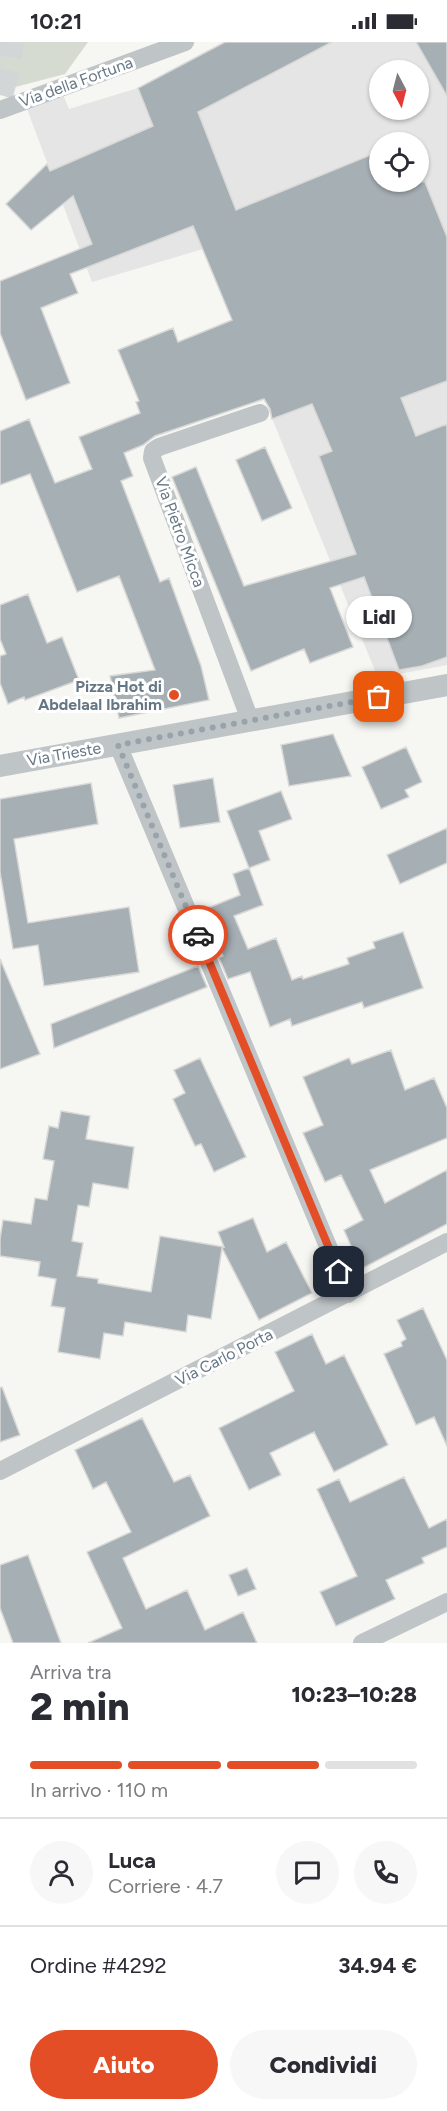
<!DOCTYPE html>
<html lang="it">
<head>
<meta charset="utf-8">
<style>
  body { margin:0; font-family:Figtree,sans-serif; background:#f7f7f7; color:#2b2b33; height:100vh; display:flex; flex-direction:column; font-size:22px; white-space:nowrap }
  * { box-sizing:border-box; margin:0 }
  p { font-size:20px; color:#7c7c81 }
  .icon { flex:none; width:33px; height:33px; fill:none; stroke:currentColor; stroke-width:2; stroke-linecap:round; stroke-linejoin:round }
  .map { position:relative; height:1601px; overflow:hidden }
  .details { display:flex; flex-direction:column; background:#fff; flex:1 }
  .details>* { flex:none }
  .needle { width:39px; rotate:173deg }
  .buttons { position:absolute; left:369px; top:18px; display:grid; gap:12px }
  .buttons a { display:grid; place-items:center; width:60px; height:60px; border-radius:50%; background:#fff; box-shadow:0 2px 4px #0004; font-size:30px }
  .pin { position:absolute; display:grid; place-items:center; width:51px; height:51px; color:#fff; margin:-26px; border-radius:12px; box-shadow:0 3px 9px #0006 }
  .courier { position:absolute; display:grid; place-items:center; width:60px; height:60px; margin:-30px; border:4px solid #e34e27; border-radius:50%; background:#fff; color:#222; box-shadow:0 2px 8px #0007 }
  .bubble { position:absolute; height:42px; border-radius:21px; background:#fff; box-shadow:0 2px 4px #0004; font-size:20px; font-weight:800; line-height:42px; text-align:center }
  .summary em { font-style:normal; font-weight:800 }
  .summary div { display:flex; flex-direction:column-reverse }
  .summary { display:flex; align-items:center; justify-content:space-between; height:102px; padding:0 30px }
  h1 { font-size:39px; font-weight:800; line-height:45px }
  .bar { display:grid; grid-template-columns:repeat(4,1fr); gap:9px 6px; align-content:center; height:72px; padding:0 30px }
  .bar i { height:8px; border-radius:4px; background:#e1e1e2 }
  .bar .selected { background:#e34e27 }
  .bar p { grid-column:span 4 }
  .line { display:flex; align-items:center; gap:15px; padding:0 30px; border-top:2px solid #e1e1e2 }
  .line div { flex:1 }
  .round { display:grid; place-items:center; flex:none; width:63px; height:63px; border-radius:32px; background:#f7f7f7 }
  .cta { display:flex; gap:12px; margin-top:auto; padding:12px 30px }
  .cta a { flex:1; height:69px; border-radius:36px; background:#e34e27; color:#fff; font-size:24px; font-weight:800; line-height:69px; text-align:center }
  .cta a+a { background:#f7f7f7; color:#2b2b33 }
  .status { display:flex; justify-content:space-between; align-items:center; height:42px; padding:0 30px; background:#fff; direction:ltr }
  .status svg { height:16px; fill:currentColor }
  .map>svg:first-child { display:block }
  .built { fill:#e4e5e4; fill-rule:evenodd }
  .green { fill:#d6dbd2 }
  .building { fill:#a6afb4; stroke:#d8d8d6; stroke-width:1.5 }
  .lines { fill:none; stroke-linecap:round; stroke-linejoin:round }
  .secondary-tunnel { stroke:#d2d6d7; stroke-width:26; stroke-dasharray:26 13; stroke-linecap:butt }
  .minor { stroke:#bfc4c7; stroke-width:18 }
  .tertiary { stroke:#bfc4c7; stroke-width:22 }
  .done { stroke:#98a3ab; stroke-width:6; stroke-dasharray:0 10.8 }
  .route { stroke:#e34e27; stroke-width:8 }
  .poi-dot { fill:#e34e27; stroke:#fff; stroke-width:2 }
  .labels { text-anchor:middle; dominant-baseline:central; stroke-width:6; stroke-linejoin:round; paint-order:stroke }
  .street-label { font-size:16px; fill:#657784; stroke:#fff }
  .poi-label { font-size:16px; font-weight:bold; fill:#657784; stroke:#fff; text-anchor:end }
</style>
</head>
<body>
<div class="status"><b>10:21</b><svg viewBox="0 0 49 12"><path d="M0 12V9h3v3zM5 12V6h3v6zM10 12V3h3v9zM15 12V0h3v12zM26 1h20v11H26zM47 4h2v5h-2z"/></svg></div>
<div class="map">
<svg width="447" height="1601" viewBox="0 0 447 1601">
  <rect width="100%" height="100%" fill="#f6f6f3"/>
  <path class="built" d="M 225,0 L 447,0 L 447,623 L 378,636 L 203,207 L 92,240 L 27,67 L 63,53 L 69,67 L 138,46 ZM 380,28 L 418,28 L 418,68 L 380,68 ZM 380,100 L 418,100 L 418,140 L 380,140 Z"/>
  <path class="green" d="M 0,0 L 88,0 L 65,32 L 0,49 Z"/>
  <path class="building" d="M 225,0 L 332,0 L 198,70 L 236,168 L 380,109 L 380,140 L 425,140 L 447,195 L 447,339 L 401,356 L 416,394 L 447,382 L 447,615 L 422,624 L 399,628 L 364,535 L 330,546 L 353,605 L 310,621 L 304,607 L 251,629 L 172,435 L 196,425 L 244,544 L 356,512 L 319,414 L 332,409 L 312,362 L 272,377 L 270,367 L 264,357 L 155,394 L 143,403 L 124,411 L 133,434 L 121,439 L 160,540 L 169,536 L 201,624 L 209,658 L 119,676 L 110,634 L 155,628 L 119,534 L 77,550 L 30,432 L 0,443 L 0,389 L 29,377 L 55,441 L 92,427 L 79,395 L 140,371 L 136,360 L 139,359 L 118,308 L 173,286 L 178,300 L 232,278 L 193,184 L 70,232 L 78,251 L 41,266 L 70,341 L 26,358 L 0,291 L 0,239 L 92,202 L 73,154 L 31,188 L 6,162 L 47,122 L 50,129 L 153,84 L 138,46 Z
    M 416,0 L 447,0 L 447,54 Z
    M 265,405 L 292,466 L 262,479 L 236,418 Z
    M 28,552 L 47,601 L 62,595 L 79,638 L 25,658 L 24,655 L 8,662 L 0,641 L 0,614 L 6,612 L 0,597 L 0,563 Z
    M 333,692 L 351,734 L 289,744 L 281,703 Z
    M 406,705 L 422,740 L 405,748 L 409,755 L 381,767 L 362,725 Z
    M 213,736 L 220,780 L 180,786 L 173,743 Z
    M 91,741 L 98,782 L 14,797 L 28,881 L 129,865 L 139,930 L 44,944 L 38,903 L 13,907 L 0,830 L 0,757 Z
    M 281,749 L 292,777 L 259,789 L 270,818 L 249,826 L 263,863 L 234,874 L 248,907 L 276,896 L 292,938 L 302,934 L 303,937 L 349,922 L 347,916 L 375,906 L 373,900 L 403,890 L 423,946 L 364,966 L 362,960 L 292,984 L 290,977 L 270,985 L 250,930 L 228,937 L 219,916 L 223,914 L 203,868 L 240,853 L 233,832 L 249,826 L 227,769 Z
    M 447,786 L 447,821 L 400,842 L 387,813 Z
    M 0,917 L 40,1012 L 0,1027 Z
    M 198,924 L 207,945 L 54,1006 L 51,982 Z
    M 391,1008 L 405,1048 L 434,1036 L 447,1066 L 447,1096 L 370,1128 L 385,1161 L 447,1128 L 447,1182 L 361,1227 L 344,1188 L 363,1178 L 341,1133 L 325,1140 L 303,1091 L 323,1083 L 303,1035 L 349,1016 L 352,1022 Z
    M 200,1016 L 246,1115 L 214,1130 L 201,1102 L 195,1104 L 173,1057 L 185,1051 L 174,1028 Z
    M 61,1069 L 90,1074 L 86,1097 L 134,1105 L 128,1147 L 93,1141 L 89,1165 L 78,1163 L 72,1199 L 83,1201 L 77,1234 L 98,1237 L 98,1241 L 151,1250 L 160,1194 L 224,1205 L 218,1190 L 253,1176 L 267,1210 L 286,1200 L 312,1251 L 259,1278 L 222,1206 L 211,1277 L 188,1273 L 186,1290 L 125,1280 L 123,1294 L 104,1291 L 100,1317 L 58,1310 L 65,1266 L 51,1264 L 56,1237 L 38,1234 L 40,1220 L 0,1214 L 0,1197 L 3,1178 L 31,1182 L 35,1156 L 47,1158 L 54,1119 L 43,1117 L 49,1084 L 58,1086 Z
    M 423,1266 L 447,1318 L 447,1404 L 434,1375 L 416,1383 L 384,1312 L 402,1304 L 401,1300 L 406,1297 L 397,1278 Z
    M 312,1292 L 326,1322 L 344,1313 L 388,1403 L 334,1430 L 314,1390 L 270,1411 L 281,1433 L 249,1448 L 219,1386 L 294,1349 L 275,1310 Z
    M 2,1345 L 20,1393 L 0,1400 L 0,1346 Z
    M 142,1376 L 174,1440 L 190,1433 L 210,1474 L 123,1516 L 146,1567 L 187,1548 L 205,1588 L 243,1570 L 257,1601 L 88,1601 L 122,1586 L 87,1510 L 131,1490 L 106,1440 L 93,1447 L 75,1408 Z
    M 404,1435 L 429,1486 L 447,1477 L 447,1505 L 422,1516 L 424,1521 L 386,1538 L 395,1557 L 336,1584 L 320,1550 L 357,1534 L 317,1447 L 339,1437 L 350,1460 Z
    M 28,1513 L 61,1601 L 13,1601 L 0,1566 L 0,1523 Z
    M 247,1526 L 256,1547 L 238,1554 L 229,1533 Z"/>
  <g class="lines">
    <path class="secondary-tunnel" d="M 0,53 L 7,27 L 11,0"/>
    <path class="minor" d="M 0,68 L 185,0
      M 250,678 L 152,416 L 153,409 L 159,405 L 260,371
      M 118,703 L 348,1252
      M 0,1429 L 447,1200
      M 362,1601 L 447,1560"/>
    <path class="tertiary" d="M 0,724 L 447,643"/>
  </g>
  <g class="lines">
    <path class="done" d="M 198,893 L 118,703 L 379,655"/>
    <path class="route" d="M 198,893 L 339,1230"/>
  </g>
  <circle class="poi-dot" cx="174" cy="653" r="6"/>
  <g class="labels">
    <g class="street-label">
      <text transform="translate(76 40) rotate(-20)">Via della Fortuna</text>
      <text transform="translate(180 490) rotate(70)">Via Pietro Micca</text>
      <text transform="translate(64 712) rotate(-10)">Via Trieste</text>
      <text transform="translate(224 1315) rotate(-27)">Via Carlo Porta</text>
    </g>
    <g class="poi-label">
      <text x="162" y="644">Pizza Hot di<tspan x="162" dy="18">Abdelaal Ibrahim</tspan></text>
    </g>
  </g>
</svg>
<div class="buttons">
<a><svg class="needle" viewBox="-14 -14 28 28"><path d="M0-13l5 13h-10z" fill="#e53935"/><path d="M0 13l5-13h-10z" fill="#7c7c81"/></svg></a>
<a><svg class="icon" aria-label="locate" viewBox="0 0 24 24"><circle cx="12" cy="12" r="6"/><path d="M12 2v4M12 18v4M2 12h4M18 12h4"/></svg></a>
</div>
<div class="pin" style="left:379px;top:655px;background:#ea580c"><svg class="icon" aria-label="bag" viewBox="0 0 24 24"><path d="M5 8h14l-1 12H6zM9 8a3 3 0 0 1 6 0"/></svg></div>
<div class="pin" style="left:339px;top:1230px;background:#1f2937"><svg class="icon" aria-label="home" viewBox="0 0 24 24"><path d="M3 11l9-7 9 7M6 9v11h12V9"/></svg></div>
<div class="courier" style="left:198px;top:893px"><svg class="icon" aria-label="car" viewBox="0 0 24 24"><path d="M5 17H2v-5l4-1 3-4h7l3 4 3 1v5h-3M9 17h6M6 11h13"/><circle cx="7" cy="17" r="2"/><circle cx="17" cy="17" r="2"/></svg></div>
<div class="bubble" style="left:346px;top:554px;width:66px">Lidl</div>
</div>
<section class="details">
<div class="summary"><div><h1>2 min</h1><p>Arriva tra</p></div><em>10:23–10:28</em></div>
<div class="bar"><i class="selected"></i><i class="selected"></i><i class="selected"></i><i></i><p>In arrivo · 110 m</p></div>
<div class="line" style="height:108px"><a class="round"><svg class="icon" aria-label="person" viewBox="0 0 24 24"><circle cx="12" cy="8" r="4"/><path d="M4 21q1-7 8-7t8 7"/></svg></a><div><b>Luca</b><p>Corriere · 4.7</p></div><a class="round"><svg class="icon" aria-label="chat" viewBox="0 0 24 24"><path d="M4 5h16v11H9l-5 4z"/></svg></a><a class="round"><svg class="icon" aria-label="phone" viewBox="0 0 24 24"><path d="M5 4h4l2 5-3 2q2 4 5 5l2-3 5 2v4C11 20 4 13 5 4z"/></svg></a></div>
<div class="line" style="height:78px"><div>Ordine #4292</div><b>34.94 €</b></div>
<div class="cta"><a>Aiuto</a><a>Condividi</a></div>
</section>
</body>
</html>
